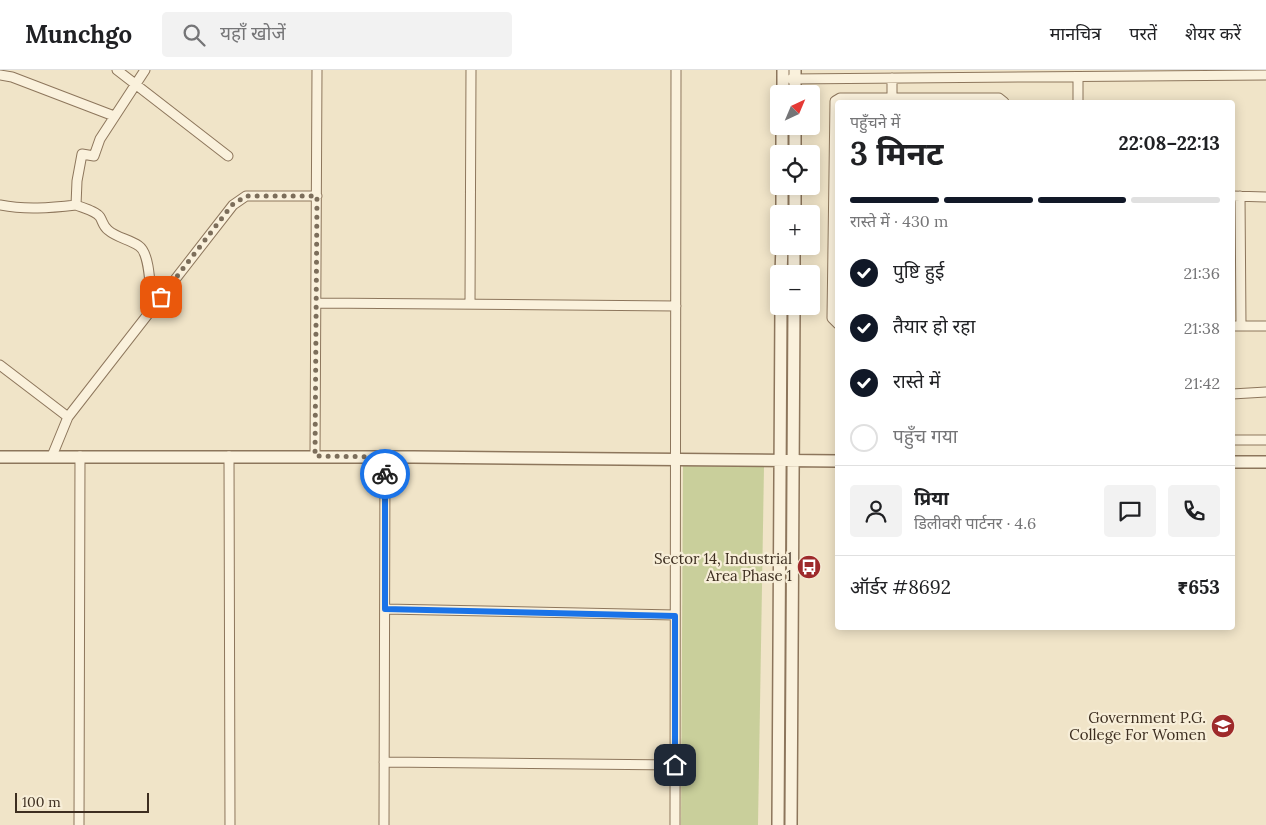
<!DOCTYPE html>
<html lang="hi">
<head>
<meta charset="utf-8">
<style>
  body { margin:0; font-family:Lora,"Noto Sans Devanagari",serif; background:#f2f2f2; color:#202124; height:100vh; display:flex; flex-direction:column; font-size:19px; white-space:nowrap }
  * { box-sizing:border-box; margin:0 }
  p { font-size:16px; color:#757577 }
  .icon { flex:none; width:28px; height:28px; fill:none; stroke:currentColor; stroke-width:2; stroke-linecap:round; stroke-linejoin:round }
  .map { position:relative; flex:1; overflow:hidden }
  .sheet { position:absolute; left:835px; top:30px; width:400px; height:530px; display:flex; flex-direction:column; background:#fff; border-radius:5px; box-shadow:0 2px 12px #0003 }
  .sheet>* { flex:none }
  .needle { width:32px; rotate:44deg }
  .controls { position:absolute; left:770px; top:15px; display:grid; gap:10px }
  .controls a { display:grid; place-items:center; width:50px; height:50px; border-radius:5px; background:#fff; box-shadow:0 2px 12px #0003; font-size:25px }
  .scale { position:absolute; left:15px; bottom:12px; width:134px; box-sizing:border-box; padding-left:5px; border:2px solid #3d2e20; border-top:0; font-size:14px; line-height:18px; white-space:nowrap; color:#3d2e20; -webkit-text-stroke:4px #f7eed8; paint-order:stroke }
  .pin { position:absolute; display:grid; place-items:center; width:42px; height:42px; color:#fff; margin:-21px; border-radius:10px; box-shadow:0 2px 8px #0006 }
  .courier { position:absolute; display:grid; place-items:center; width:50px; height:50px; margin:-25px; border:4px solid #1a73e8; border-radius:50%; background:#fff; color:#222; box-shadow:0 1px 6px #0007 }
  .head em { font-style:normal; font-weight:700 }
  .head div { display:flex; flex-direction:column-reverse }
  .head { display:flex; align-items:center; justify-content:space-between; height:85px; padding:0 15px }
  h1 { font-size:32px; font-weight:700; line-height:38px }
  .bar { display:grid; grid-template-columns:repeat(4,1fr); gap:8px 5px; align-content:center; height:60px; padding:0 15px }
  .bar i { height:6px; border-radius:4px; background:#e0e0e0 }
  .bar .active { background:#111827 }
  .bar p { grid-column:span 4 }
  .line { display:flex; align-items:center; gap:12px; padding:0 15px; border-top:1px solid #e0e0e0 }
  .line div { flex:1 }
  .round { display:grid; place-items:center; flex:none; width:52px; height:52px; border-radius:5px; background:#f2f2f2 }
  ol { padding:0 15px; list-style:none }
  li { display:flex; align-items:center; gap:15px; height:55px }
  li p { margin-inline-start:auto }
  li .icon { padding:5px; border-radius:50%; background:#111827; color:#fff; stroke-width:4 }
  li:last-child { color:#757577 }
  li i { width:28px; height:28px; border:2px solid #e0e0e0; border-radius:50% }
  header { display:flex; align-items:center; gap:30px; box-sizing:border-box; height:70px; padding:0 25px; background:#fff; border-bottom:1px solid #e0e0e0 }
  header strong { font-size:24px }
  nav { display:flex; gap:28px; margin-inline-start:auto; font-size:18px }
  .search { width:350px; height:45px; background:#f2f2f2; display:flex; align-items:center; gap:12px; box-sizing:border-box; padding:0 18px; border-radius:5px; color:#757577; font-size:19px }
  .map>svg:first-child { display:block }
  .green { fill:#c9cf9b }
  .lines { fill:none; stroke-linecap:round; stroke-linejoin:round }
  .minor-casing { stroke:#8d765c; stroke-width:11 }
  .tertiary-casing { stroke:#8d765c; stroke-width:14 }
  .minor { stroke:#faf1dc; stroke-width:9 }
  .tertiary { stroke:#faf1dc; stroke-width:11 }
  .done { stroke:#7c6e5b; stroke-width:5; stroke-dasharray:0 9 }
  .route { stroke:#1a73e8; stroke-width:6 }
  .labels { text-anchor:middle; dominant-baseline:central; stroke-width:4.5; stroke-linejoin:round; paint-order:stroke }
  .poi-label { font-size:15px; fill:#3d2e20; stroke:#f7eed8; text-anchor:end }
</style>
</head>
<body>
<header>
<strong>Munchgo</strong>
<div class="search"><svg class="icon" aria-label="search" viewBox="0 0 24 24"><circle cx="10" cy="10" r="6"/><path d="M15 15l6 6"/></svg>यहाँ खोजें</div>
<nav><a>मानचित्र</a><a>परतें</a><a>शेयर करें</a></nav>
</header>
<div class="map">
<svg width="1266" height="755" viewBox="0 0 1266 755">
  <rect width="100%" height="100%" fill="#f0e4c8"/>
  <path class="green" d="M 683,396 L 764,397 L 758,755 L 681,755 Z"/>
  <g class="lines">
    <g class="minor-casing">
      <path id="minor" d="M 117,0 L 228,86
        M 145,0 L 100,69 L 94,86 L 82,84 L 77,111 L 76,135 C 83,138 96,141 100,147 C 103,152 103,156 108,160 C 117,168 129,169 139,176 C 151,184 150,224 152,238
        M 0,5 L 12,7 L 114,46
        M 1078,7 L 1078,32
        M 892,8 L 892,32
        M 791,9 L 1266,5
        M 1232,126 L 1266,127
        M 1240,126 L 1241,256
        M 0,135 C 25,140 50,138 76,135
        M 316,233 L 676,236
        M 470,234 L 471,0
        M 838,254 L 832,248 L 835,31 L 840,28 L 999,28 L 1004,32
        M 1232,256 L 1266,256
        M 0,295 L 68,347 L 233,135 L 246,126 L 317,126
        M 1232,324 L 1266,322
        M 1232,370 L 1266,370
        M 52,386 L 68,347
        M 229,386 L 230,755
        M 315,386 L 317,0
        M 385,539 L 675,545
        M 384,692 L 675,695
        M 79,755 L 80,386
        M 384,755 L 385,387
        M 675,755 L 676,0"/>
    </g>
    <g class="tertiary-casing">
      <path id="tertiary" d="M 795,0 L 795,24
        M 783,24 L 783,0
        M 795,56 L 795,84
        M 782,84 L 782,56
        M 782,144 L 782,116
        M 795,144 L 795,116
        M 781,204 L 782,176
        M 794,204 L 794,176
        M 0,387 L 414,387 L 838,391
        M 1232,392 L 1266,392
        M 778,755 L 781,236
        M 791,755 L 794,236"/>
    </g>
    <use href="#minor" class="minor"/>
    <use href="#tertiary" class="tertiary"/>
  </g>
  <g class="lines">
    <path class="done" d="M 161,227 L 232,135 L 246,126 L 317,126 L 315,386 L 385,387 L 385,404"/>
    <path class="route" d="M 385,404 L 385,539 L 675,546 L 675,695"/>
  </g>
  <defs>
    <g id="bus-disc" transform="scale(1.25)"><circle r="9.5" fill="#9e2a2b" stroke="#f7eed8"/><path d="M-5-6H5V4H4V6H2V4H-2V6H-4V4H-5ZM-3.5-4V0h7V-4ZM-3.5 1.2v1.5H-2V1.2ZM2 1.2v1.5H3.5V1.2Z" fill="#fff"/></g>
    <g id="university-disc" transform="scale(1.25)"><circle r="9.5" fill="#9e2a2b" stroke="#f7eed8"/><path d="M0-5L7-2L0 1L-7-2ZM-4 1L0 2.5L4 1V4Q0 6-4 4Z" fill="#fff"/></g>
  </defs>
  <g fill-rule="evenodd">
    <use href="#bus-disc" x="809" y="497"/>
    <use href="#university-disc" x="1223" y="656"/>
  </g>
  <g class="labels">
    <g class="poi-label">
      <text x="792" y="488">Sector 14, Industrial<tspan x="792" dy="17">Area Phase 1</tspan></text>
      <text x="1206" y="647">Government P.G.<tspan x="1206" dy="17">College For Women</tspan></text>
    </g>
  </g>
</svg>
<div class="controls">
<a><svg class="needle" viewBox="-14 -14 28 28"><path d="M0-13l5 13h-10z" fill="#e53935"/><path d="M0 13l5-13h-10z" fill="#757577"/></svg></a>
<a><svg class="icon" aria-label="locate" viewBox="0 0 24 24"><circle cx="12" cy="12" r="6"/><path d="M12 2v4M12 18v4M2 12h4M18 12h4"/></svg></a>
<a>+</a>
<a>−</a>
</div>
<div class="scale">100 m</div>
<div class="pin" style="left:161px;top:227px;background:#ea580c"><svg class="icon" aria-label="bag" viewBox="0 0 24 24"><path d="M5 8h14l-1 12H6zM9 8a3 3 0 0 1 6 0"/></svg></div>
<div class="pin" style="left:675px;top:695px;background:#1f2937"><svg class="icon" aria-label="home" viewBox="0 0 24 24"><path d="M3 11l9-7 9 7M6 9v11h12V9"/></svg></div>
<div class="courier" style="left:385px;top:404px"><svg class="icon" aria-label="bike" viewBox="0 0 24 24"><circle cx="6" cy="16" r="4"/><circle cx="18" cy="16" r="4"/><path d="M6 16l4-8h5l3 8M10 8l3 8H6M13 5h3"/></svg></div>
<section class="sheet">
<div class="head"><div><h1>3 मिनट</h1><p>पहुँचने में</p></div><em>22:08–22:13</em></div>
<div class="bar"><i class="active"></i><i class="active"></i><i class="active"></i><i></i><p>रास्ते में · 430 m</p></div>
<ol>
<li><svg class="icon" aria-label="check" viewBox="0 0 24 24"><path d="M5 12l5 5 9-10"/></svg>पुष्टि हुई<p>21:36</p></li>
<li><svg class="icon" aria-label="check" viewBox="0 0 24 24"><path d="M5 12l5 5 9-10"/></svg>तैयार हो रहा<p>21:38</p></li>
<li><svg class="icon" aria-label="check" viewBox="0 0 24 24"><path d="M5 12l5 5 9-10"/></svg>रास्ते में<p>21:42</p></li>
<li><i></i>पहुँच गया</li>
</ol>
<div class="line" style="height:90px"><a class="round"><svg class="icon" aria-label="person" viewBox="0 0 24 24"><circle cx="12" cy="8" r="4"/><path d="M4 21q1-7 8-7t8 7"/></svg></a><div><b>प्रिया</b><p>डिलीवरी पार्टनर · 4.6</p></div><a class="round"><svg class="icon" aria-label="chat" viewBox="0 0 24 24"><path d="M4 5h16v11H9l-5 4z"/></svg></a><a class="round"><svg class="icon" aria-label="phone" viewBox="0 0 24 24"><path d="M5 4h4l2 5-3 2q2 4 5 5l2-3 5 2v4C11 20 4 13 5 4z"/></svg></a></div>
<div class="line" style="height:65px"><div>ऑर्डर #8692</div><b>₹653</b></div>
</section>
</div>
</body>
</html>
